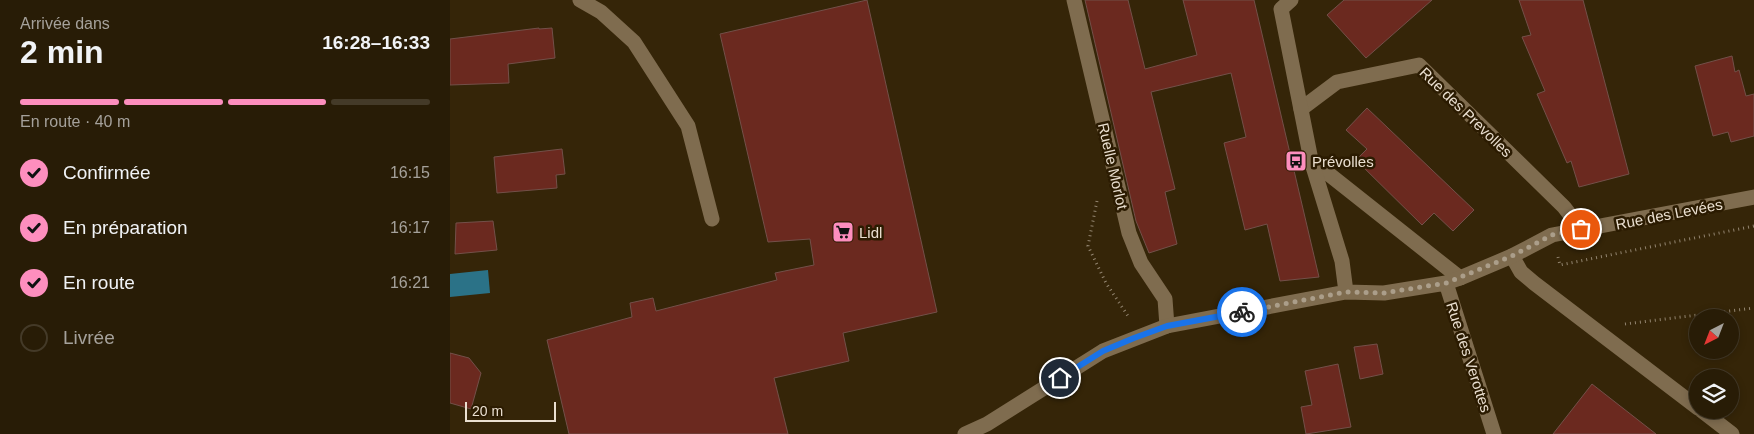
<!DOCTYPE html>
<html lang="fr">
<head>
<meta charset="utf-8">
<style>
  body { margin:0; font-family:Arial,sans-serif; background:#302510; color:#f1f3f6; height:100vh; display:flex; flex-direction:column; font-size:19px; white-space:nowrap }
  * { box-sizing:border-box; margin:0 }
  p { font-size:16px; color:#a5a19b }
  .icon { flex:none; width:28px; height:28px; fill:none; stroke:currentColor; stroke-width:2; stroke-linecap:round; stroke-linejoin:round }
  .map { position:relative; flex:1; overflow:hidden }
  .details { display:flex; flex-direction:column; background:#281c06; width:450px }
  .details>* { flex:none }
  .needle { width:32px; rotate:222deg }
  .tools { position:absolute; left:1239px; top:309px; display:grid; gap:10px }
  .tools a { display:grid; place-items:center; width:50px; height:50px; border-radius:50%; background:#281c06; box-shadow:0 2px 8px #0003,0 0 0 1px #443a28; font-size:25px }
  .scale { position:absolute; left:15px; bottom:12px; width:91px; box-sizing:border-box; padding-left:5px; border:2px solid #eadfd0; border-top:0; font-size:14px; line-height:18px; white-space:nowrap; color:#eadfd0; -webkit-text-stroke:4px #2b1b01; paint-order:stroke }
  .pin { position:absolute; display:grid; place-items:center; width:42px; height:42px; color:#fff; margin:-21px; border:2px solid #fff; border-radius:50%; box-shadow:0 1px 5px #0007 }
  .courier { position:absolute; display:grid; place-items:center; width:50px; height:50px; margin:-25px; border:4px solid #1a73e8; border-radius:50%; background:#fff; color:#222; box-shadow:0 1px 6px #0007 }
  .head em { font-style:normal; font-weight:600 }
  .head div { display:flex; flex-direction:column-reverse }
  .head { display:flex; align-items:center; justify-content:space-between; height:85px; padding:0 20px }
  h1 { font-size:32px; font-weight:600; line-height:38px }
  .bar { display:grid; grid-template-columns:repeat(4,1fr); gap:8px 5px; align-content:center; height:60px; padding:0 20px }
  .bar i { height:6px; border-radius:4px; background:#443a28 }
  .bar .on { background:#fd8ebe }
  .bar p { grid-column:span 4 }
  ol { padding:0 20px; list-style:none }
  li { display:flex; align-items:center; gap:15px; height:55px }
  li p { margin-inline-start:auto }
  li .icon { padding:5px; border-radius:50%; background:#fd8ebe; color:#111; stroke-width:4 }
  li:last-child { color:#a5a19b }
  li i { width:28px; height:28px; border:2px solid #443a28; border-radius:50% }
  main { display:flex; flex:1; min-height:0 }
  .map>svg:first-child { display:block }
  .water { fill:#2b7287 }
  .building { fill:#6b291f; stroke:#735049 }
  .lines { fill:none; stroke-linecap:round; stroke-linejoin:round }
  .path { stroke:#92846f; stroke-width:3; stroke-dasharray:1 4; stroke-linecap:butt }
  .lane { stroke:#7f6c4f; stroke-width:15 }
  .street { stroke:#7f6c4f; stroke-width:15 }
  .done { stroke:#ab9e8a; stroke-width:5; stroke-dasharray:0 9 }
  .route { stroke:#1a73e8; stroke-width:6 }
  .labels { text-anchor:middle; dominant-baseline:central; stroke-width:5; stroke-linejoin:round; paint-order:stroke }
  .street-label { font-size:15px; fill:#eadfd0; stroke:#2b1b01 }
  .poi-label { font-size:15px; fill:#eadfd0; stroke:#2b1b01; text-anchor:start }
</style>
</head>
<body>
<main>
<section class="details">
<div class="head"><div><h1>2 min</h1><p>Arrivée dans</p></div><em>16:28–16:33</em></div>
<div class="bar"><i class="on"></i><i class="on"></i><i class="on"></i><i></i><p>En route · 40 m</p></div>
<ol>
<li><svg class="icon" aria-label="check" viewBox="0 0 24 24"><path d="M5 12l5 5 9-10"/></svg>Confirmée<p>16:15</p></li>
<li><svg class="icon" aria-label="check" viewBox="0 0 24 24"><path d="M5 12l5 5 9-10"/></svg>En préparation<p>16:17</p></li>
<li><svg class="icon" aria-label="check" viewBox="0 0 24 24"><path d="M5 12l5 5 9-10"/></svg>En route<p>16:21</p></li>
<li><i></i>Livrée</li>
</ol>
</section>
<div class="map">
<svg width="1304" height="434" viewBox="0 0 1304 434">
  <rect width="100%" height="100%" fill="#352508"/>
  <path class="water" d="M 38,270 L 40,293 L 0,297 L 0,274 Z"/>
  <path class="building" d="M 417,0 L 487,312 L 393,333 L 399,361 L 324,378 L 338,434 L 119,434 L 97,340 L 182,317 L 180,303 L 203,298 L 206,311 L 327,280 L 325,273 L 364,265 L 360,239 L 318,242 L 270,34 Z
    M 635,0 L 678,0 L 695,69 L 747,55 L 733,0 L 804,0 L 869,277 L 830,281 L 817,224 L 795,230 L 774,143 L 796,137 L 781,73 L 701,92 L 725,189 L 715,192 L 727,244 L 699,253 L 686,221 Z
    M 894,0 L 982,0 L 916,58 L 877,15 Z
    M 1069,0 L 1133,0 L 1179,174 L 1129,187 L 1121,161 L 1117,163 L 1087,94 L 1095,91 L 1072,37 L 1081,35 Z
    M 89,28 L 89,29 L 102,28 L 105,58 L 58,64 L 59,83 L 0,85 L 0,39 Z
    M 1282,56 L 1285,72 L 1289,70 L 1296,96 L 1304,94 L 1304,136 L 1281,142 L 1278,132 L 1263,136 L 1245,66 Z
    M 917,108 L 1024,210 L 1003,231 L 984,213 L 972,225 L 906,160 L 917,149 L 896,130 Z
    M 112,149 L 115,174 L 106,175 L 107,188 L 47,193 L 44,157 Z
    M 43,221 L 47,250 L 5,254 L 6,223 Z
    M 927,344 L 933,374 L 910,379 L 904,347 Z
    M 0,353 L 19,358 L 31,373 L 21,409 L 0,403 Z
    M 888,364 L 901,427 L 856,434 L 851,407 L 862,405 L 855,371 Z
    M 1142,384 L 1206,434 L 1103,434 Z"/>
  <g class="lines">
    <path class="path" d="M 647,201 L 638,246 L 656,283 L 678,316
      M 1108,257 L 1110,265 L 1304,226
      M 1175,324 L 1304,308"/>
    <path class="lane" d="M 130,0 L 151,12 L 184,42 L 238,126 L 262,219
      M 624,0 L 679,233 L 691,263 L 715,299 L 717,326
      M 851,109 L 887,82 L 969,65 L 1114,207 L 1131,229
      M 861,160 L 1010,278
      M 1062,256 L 1071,272 L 1084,283 L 1248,408
      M 1251,410 L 1282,434"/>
    <path class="street" d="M 841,0 L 831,9 L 861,160 L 892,261 L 896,292
      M 996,283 L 1044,434
      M 515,434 L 537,424 L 653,351 L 717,326 L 896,292 L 934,293 L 996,283 L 1010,278 L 1062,256 L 1102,235 L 1304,197"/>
  </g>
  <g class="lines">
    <path class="done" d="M 792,312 L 896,292 L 934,293 L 996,283 L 1062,256 L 1102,235 L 1131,229"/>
    <path class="route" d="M 610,378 L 653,351 L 684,338 L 717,326 L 792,312"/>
  </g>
  <defs>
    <g id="bus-square" transform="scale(1.125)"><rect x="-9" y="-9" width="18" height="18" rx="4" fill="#fd8ebe" stroke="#2b1b01"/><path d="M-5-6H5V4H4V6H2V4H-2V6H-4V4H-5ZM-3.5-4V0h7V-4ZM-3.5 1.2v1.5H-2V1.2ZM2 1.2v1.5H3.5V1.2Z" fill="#111"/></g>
    <g id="supermarket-square" transform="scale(1.125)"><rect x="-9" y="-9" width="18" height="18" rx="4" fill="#fd8ebe" stroke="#2b1b01"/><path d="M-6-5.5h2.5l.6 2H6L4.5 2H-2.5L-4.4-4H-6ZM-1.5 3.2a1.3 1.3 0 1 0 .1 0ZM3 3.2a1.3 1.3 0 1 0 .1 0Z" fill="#111"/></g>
  </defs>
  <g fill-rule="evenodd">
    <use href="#bus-square" x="846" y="161"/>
    <use href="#supermarket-square" x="393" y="232"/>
  </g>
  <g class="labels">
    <g class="street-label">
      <text transform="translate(1016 112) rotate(44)">Rue des Prevolles</text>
      <text transform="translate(663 166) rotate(77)">Ruelle Morlot</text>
      <text transform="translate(1219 214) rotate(-11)">Rue des Levées</text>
      <text transform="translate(1019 357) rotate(72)">Rue des Verottes</text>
    </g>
    <g class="poi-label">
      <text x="862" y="161">Prévolles</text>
      <text x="409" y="232">Lidl</text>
    </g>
  </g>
</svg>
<div class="tools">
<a><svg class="needle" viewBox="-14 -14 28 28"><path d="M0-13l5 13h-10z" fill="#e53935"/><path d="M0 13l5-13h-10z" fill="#a5a19b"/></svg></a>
<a><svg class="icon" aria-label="layers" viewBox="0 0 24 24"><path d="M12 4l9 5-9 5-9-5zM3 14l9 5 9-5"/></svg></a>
</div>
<div class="scale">20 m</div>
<div class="pin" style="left:1131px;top:229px;background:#ea580c"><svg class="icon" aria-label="bag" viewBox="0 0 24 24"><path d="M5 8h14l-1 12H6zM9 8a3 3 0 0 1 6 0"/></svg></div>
<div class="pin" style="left:610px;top:378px;background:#1f2937"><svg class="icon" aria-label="home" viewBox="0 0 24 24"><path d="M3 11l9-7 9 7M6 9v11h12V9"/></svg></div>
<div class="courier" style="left:792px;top:312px"><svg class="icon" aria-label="bike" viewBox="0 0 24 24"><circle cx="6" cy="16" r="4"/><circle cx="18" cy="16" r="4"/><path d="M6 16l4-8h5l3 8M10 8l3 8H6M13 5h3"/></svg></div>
</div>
</main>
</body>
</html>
